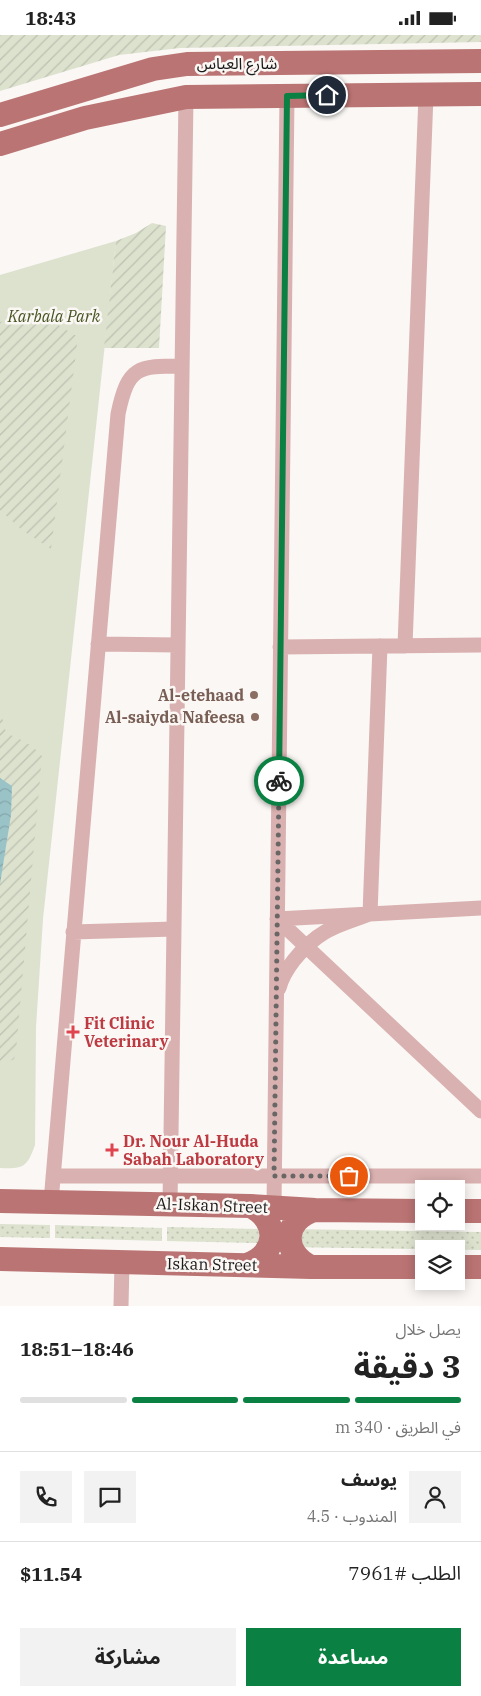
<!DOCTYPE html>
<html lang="ar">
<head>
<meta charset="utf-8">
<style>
  body { margin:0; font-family:"IBM Plex Serif","Noto Sans Arabic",serif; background:#f2f2f2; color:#222; direction:rtl; height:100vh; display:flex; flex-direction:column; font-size:19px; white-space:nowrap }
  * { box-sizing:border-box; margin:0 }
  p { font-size:16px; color:#767676 }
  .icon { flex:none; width:28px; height:28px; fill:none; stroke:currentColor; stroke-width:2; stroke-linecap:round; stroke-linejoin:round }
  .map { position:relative; height:1271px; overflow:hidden; direction:ltr }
  .panel { display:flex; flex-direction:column; background:#fff; flex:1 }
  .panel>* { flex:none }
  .tools { position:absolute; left:415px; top:1145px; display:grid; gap:10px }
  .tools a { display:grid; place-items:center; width:50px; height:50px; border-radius:0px; background:#fff; box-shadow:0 2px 12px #0003; font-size:25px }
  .pin { position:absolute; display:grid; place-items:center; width:42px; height:42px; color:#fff; margin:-21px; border:2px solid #fff; border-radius:50%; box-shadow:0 1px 5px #0007 }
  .courier { position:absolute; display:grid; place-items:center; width:50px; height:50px; margin:-25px; border:4px solid #0b8043; border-radius:50%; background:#fff; color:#222; box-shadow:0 1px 6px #0007 }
  .overview em { font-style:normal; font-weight:700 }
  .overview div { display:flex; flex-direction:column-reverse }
  .overview { display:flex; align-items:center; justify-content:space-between; height:85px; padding:0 20px }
  h1 { font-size:32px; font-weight:700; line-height:38px }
  .bar { display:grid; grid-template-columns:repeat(4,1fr); gap:8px 5px; align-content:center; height:60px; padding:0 20px }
  .bar i { height:6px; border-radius:4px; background:#e0e0e0 }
  .bar .active { background:#0b8043 }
  .bar p { grid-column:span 4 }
  .line { display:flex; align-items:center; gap:12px; padding:0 20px; border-top:1px solid #e0e0e0 }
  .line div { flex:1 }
  .round { display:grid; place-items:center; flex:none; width:52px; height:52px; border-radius:0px; background:#f2f2f2 }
  .action { display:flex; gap:10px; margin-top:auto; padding:10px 20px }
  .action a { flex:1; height:58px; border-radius:0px; background:#0b8043; color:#fff; font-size:20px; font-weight:700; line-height:58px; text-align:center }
  .action a+a { background:#f2f2f2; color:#222 }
  .status { display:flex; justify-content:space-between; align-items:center; height:35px; padding:0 25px; background:#fff; direction:ltr }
  .status svg { height:14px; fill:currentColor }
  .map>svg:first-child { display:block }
  .grass { fill:url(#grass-dots) }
  .park { fill:#dce2ce }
  .garden { fill:url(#garden-furrows) }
  .water { fill:url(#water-waves) }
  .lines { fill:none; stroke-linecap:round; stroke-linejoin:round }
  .minor { stroke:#d9b1b0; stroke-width:15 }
  .primary { stroke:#ba7473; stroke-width:24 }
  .done { stroke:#696766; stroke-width:5; stroke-dasharray:0 9 }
  .route { stroke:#0b8043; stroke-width:6 }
  .education-dot { fill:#8d6e63; stroke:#faf7f4; stroke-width:2 }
  .health-dot { fill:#e0444e; stroke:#faf7f4; stroke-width:2 }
  .labels { text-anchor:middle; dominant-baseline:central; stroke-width:5; stroke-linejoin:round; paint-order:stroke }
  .street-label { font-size:16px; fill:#1b1a19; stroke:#faf7f4 }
  .park-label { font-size:16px; font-style:italic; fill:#485523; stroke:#faf7f4 }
  .education-label { font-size:16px; font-weight:bold; fill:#785e54; stroke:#faf7f4; text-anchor:end }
  .health-label { font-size:16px; font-weight:bold; fill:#be3a42; stroke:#faf7f4; text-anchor:start }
</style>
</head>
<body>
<div class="status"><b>18:43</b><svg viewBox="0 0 49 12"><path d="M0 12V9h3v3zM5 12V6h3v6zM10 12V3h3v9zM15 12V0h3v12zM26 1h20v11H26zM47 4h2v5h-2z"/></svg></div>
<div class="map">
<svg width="481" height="1271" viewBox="0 0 481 1271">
  <defs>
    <pattern id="grass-dots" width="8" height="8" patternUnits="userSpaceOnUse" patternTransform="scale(1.25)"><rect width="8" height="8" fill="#dce2ce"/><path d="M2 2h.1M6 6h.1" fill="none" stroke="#bcc1b0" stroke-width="1.8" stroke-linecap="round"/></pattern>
    <pattern id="garden-furrows" width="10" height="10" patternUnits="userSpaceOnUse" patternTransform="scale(1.25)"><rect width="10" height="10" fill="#dce2ce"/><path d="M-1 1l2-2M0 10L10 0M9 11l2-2" fill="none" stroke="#bcc1b0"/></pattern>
    <pattern id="water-waves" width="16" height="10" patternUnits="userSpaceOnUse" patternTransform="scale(1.25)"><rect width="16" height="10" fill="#9ac3c8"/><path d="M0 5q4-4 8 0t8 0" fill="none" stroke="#84a7ab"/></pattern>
  </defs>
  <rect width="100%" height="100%" fill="#faf7f4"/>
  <path class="grass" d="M 0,1189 L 50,1190 L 50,1203 L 0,1202 Z
    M 55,1190 L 162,1193 L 162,1206 L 55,1203 Z
    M 167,1192 L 260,1194 L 259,1208 L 167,1206 Z
    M 287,1194 L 481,1197 L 481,1215 L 287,1212 Z"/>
  <path class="park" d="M 116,206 L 43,884 L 36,992 L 35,1110 C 27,1132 24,1134 0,1133 L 0,240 Z"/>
  <path class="garden" d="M 0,0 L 481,0 L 481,7 L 180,13 L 119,20 L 0,56 Z
    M 152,188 L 166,191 L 159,313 L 104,313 L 116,206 L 136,198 Z
    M 40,279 L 78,302 L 51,514 L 22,495 L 0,475 L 0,287 Z
    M 0,680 L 3,685 L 6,698 C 20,704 32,709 42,721 L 16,1016 L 14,1024 L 8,1027 L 0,1028 Z"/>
  <path class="water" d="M 0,743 L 12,751 L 11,780 L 0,849 Z"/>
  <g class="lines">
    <path class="minor" d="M 98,609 L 178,610
      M 405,611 L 426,60
      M 280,612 L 481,610
      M 277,884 L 481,1076
      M 277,884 L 481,873
      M 73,897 L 174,894
      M 279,953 C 282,942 287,934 294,925 C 318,895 336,891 370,879 L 380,611
      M 53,1141 L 481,1141
      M 51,1167 L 118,379 C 128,331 138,331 182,331
      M 170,1169 L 186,62
      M 274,1172 L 287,61
      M 121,1271 L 122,1228"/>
    <path class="primary" d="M 0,80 L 153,34 L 187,29 L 481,26
      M 0,109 L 85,83 L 186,62 L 481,59
      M 0,1166 L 250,1171 L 315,1175 L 424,1176
      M 456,1176 L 481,1176
      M 0,1224 L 311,1232 L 424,1232
      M 247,1230 C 278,1220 280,1185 250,1171
      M 311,1232 C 281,1218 283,1184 315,1175
      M 456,1232 L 481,1232"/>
  </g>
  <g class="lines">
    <path class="done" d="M 279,746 L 274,1141 L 349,1141"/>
    <path class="route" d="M 279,746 L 287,61 L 327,60"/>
  </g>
  <g class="education-dot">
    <circle cx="254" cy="660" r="5"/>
    <circle cx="255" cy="682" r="5"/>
  </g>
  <g class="health-dot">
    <path d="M70.5 989.5h5v5h5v5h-5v5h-5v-5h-5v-5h5z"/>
    <path d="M109.5 1107.5h5v5h5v5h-5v5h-5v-5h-5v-5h5z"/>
  </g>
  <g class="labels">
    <g class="street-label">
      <text x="237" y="28">شارع العباس</text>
      <text transform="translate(212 1170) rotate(2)">Al-Iskan Street</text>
      <text transform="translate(212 1229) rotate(1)">Iskan Street</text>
    </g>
    <g class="park-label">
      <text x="54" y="281">Karbala Park</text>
    </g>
    <g class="education-label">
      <text x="244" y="660">Al-etehaad</text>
      <text x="245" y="682">Al-saiyda Nafeesa</text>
    </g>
    <g class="health-label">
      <text x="84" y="988">Fit Clinic<tspan x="84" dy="18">Veterinary</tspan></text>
      <text x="123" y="1106">Dr. Nour Al-Huda<tspan x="123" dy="18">Sabah Laboratory</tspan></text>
    </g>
  </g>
</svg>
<div class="tools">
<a><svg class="icon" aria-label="locate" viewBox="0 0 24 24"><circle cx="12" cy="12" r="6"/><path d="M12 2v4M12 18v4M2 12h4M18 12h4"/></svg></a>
<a><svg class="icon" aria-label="layers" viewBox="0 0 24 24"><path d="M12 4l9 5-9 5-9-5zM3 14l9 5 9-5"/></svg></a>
</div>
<div class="pin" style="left:349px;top:1141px;background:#ea580c"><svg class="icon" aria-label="bag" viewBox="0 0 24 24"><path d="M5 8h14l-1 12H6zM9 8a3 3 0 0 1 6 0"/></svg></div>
<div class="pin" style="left:327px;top:60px;background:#1f2937"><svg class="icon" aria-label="home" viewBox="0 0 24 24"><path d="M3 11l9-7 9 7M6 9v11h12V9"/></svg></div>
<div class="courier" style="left:279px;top:746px"><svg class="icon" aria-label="bike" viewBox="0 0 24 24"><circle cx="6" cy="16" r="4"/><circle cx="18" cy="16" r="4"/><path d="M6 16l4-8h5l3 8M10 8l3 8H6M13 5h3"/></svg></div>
</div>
<section class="panel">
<div class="overview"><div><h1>3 دقيقة</h1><p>يصل خلال</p></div><em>18:46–18:51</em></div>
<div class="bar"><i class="active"></i><i class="active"></i><i class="active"></i><i></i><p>في الطريق · 340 m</p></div>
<div class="line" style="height:90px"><a class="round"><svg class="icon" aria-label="person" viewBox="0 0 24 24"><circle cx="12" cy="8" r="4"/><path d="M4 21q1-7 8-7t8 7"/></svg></a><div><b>يوسف</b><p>المندوب · 4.5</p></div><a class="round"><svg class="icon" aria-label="chat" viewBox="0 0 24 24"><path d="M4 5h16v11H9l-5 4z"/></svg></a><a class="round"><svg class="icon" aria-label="phone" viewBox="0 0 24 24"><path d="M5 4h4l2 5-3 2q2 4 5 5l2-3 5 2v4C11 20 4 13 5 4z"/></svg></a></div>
<div class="line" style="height:65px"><div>الطلب #7961</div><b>$11.54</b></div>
<div class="action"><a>مساعدة</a><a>مشاركة</a></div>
</section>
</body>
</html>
